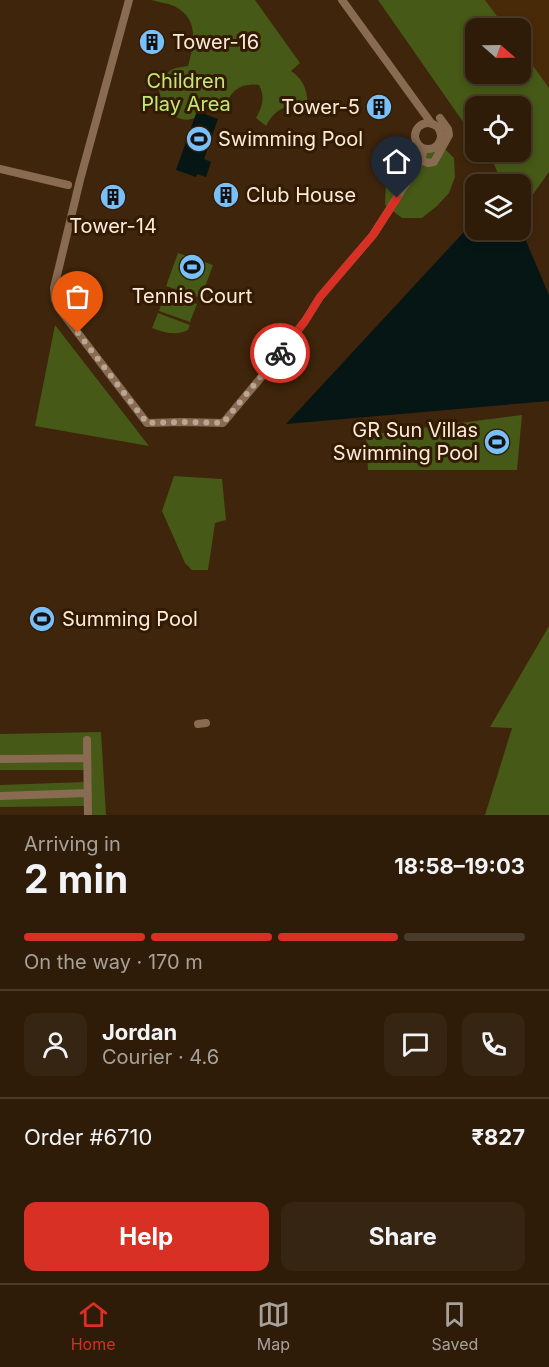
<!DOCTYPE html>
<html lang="en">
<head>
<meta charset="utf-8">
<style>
  body { margin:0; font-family:Inter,sans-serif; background:#362512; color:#f1f3f6; height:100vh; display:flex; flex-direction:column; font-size:22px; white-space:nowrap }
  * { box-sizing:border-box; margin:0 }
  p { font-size:20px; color:#a7a19c }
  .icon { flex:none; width:33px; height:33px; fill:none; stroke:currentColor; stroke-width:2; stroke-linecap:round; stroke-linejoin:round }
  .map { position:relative; height:815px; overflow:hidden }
  .sheet { display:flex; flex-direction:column; background:#2e1c08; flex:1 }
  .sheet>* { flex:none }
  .needle { width:39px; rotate:110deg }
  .fabs { position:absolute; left:465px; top:18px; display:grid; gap:12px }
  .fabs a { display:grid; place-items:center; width:66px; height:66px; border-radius:12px; background:#2e1c08; box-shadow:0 3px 9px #0003,0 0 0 2px #493a29; font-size:30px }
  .pin { position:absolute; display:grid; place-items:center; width:51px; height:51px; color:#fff; margin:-62px -26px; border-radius:50% 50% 50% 0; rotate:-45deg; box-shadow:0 0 6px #0007 }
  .pin .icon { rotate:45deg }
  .courier { position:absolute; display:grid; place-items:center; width:60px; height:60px; margin:-30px; border:4px solid #d93025; border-radius:50%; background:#fff; color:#222; box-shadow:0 2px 8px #0007 }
  .summary em { font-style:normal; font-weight:700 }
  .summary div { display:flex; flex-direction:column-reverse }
  .summary { display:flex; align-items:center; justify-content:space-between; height:102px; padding:0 24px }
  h1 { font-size:39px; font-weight:700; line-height:45px }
  .bar { display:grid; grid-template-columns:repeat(4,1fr); gap:9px 6px; align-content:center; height:72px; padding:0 24px }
  .bar i { height:8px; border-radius:4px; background:#493a29 }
  .bar .selected { background:#d93025 }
  .bar p { grid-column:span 4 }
  .line { display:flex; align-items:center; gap:15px; padding:0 24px; border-top:2px solid #493a29 }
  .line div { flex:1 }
  .round { display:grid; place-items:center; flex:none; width:63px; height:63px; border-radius:12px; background:#362512 }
  .button { display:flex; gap:12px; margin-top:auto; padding:12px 24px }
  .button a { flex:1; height:69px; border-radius:12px; background:#d93025; color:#fff; font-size:24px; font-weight:700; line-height:69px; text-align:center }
  .button a+a { background:#362512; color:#f1f3f6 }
  .menu { display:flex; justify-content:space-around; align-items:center; height:84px; border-top:2px solid #493a29; background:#2e1c08; font-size:16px; color:#a7a19c }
  .menu a { display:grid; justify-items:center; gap:3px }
  .menu .selected { color:#d93025 }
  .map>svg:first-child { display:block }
  .built { fill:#482a08 }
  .green { fill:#465916 }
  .water { fill:#061614 }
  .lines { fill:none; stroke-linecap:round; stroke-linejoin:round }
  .minor { stroke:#886b50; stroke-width:8 }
  .done { stroke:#baa694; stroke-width:6; stroke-dasharray:0 10.8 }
  .route { stroke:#d93025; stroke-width:8 }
  .labels { text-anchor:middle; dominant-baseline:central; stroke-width:6; stroke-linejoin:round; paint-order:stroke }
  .poi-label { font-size:20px; fill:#fcebdd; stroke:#331b02; text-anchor:start }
  .park-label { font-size:20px; fill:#c3e774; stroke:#331b02 }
</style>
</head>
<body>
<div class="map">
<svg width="549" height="815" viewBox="0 0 549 815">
  <rect width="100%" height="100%" fill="#3e250b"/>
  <path class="built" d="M 485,0 L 549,0 L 549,88 L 521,49 L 520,28 L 506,28 Z"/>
  <path class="green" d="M 151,0 L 255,0 L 300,63 L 291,71 C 303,79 308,90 307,105 C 287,105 276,107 266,126 L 256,118 C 263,106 265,97 259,85 C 242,82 229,91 225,108 L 211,104 C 180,148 137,87 173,69 C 177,67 183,67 188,66 C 194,44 200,19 174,6 C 167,3 158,2 151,0 Z
    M 378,0 L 485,0 L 506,28 L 476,28 L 476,74 L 520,74 L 521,49 L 549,88 L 549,172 L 521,211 L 520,184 L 502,184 L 495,166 L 485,152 L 520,152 L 520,106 L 476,106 L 475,139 Z
    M 440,144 L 454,158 L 455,177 L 449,193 L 437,206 L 422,218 L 402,218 L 385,205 L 386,182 L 398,165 L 419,147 Z
    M 178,253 L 213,265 L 201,298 L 166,286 Z
    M 165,293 L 197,304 L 190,322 L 159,311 Z
    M 158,313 L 190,325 L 188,330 C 175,336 165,333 152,328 Z
    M 55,325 L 149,446 L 35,426 Z
    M 522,415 L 517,470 L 368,470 L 366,435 Z
    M 174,476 L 222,479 L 226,520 L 215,523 L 208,570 L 192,570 L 185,563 L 162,511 Z
    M 549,626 L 549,815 L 485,815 L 512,728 L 490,727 Z
    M 101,732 L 106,815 L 89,815 L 88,754 L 0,755 L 0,734 Z
    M 85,758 L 85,770 L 0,770 L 0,760 Z
    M 85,782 L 86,791 L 0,793 L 0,785 Z
    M 86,793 L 85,806 L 0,807 L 0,797 Z"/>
  <path class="water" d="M 197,111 L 218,119 L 204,159 L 211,162 L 206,177 L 197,174 L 196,177 L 176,170 Z
    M 475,220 L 476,230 L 521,229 L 549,295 L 549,401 L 286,424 Z"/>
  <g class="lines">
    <path class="minor" d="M 129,0 L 80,180 L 54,288 L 55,299 L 58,307 L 147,423 L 182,422 L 223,423 L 264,374 L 305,321 L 320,297 L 373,235 L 421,160 L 424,149
      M 342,0 L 432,124
      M415 136a13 13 0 1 1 26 0a13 13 0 1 1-26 0Z
      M 421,160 L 428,163 L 434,162 L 449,135 L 448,129 L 440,118
      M 0,169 L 68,185
      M 198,724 L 206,723
      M 87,740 L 88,815
      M 0,759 L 86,758
      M 0,796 L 88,793"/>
  </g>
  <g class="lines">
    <path class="done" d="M 78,333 L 147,423 L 182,422 L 223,423 L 280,353"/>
    <path class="route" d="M 280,353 L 305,321 L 320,297 L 373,235 L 397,198"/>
  </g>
  <defs>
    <g id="building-disc" transform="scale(1.35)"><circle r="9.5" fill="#79bff8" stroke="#331b02"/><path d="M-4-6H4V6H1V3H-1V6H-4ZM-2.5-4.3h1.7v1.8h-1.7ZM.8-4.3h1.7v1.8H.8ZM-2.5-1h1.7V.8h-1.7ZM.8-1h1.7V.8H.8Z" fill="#111"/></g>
    <g id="stadium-disc" transform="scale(1.35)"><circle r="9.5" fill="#79bff8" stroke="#331b02"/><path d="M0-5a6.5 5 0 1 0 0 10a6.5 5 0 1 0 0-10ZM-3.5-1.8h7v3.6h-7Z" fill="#111"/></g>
  </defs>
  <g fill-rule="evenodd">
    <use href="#building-disc" x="152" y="42"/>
    <use href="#building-disc" x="379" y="107"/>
    <use href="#stadium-disc" x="199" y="139"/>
    <use href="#building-disc" x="226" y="195"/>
    <use href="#building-disc" x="113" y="197"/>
    <use href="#stadium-disc" x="192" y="267"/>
    <use href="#stadium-disc" x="497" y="442"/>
    <use href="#stadium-disc" x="42" y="619"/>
  </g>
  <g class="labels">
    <g class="poi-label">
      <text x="172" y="42">Tower-16</text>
      <text x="360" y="107" text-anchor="end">Tower-5</text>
      <text x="218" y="139">Swimming Pool</text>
      <text x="246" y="195">Club House</text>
      <text x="113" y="226" text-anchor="middle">Tower-14</text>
      <text x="192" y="296" text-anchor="middle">Tennis Court</text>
      <text x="478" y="430" text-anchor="end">GR Sun Villas<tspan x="478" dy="23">Swimming Pool</tspan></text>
      <text x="62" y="619">Summing Pool</text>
    </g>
    <g class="park-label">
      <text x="186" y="81">Children<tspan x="186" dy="23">Play Area</tspan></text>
    </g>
  </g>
</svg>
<div class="fabs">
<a><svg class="needle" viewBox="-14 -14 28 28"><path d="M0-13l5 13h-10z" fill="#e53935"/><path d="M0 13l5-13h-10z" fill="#a7a19c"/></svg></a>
<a><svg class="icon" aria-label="locate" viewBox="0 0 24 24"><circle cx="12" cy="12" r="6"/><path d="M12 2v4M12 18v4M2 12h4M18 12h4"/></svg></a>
<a><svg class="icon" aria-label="layers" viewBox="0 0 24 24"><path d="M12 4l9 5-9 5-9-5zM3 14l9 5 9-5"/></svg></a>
</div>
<div class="pin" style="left:78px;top:333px;background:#ea580c"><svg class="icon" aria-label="bag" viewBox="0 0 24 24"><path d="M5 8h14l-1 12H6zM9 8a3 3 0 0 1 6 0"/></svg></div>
<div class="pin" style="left:397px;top:198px;background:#1f2937"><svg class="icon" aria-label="home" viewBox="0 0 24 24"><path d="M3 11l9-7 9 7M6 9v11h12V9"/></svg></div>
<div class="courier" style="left:280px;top:353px"><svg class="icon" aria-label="bike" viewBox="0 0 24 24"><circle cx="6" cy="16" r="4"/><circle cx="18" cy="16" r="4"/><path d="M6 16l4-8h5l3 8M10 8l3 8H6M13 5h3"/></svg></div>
</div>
<section class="sheet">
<div class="summary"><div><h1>2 min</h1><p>Arriving in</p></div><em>18:58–19:03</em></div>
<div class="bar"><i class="selected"></i><i class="selected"></i><i class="selected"></i><i></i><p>On the way · 170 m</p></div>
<div class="line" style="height:108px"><a class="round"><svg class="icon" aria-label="person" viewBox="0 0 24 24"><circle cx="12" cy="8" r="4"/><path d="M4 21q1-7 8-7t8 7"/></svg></a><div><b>Jordan</b><p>Courier · 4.6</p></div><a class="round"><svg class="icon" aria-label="chat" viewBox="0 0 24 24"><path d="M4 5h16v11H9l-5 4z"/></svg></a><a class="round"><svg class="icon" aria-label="phone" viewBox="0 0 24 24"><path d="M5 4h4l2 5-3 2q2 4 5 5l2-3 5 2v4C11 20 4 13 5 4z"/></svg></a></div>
<div class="line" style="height:78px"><div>Order #6710</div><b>₹827</b></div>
<div class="button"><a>Help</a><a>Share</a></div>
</section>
<nav class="menu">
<a class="selected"><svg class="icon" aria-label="home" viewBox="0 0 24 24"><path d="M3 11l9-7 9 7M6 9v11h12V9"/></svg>Home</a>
<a><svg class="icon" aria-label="map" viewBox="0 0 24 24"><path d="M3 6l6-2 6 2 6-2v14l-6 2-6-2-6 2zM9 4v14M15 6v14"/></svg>Map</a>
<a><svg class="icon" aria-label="saved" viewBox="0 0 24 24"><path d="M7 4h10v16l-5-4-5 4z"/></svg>Saved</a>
</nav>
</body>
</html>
